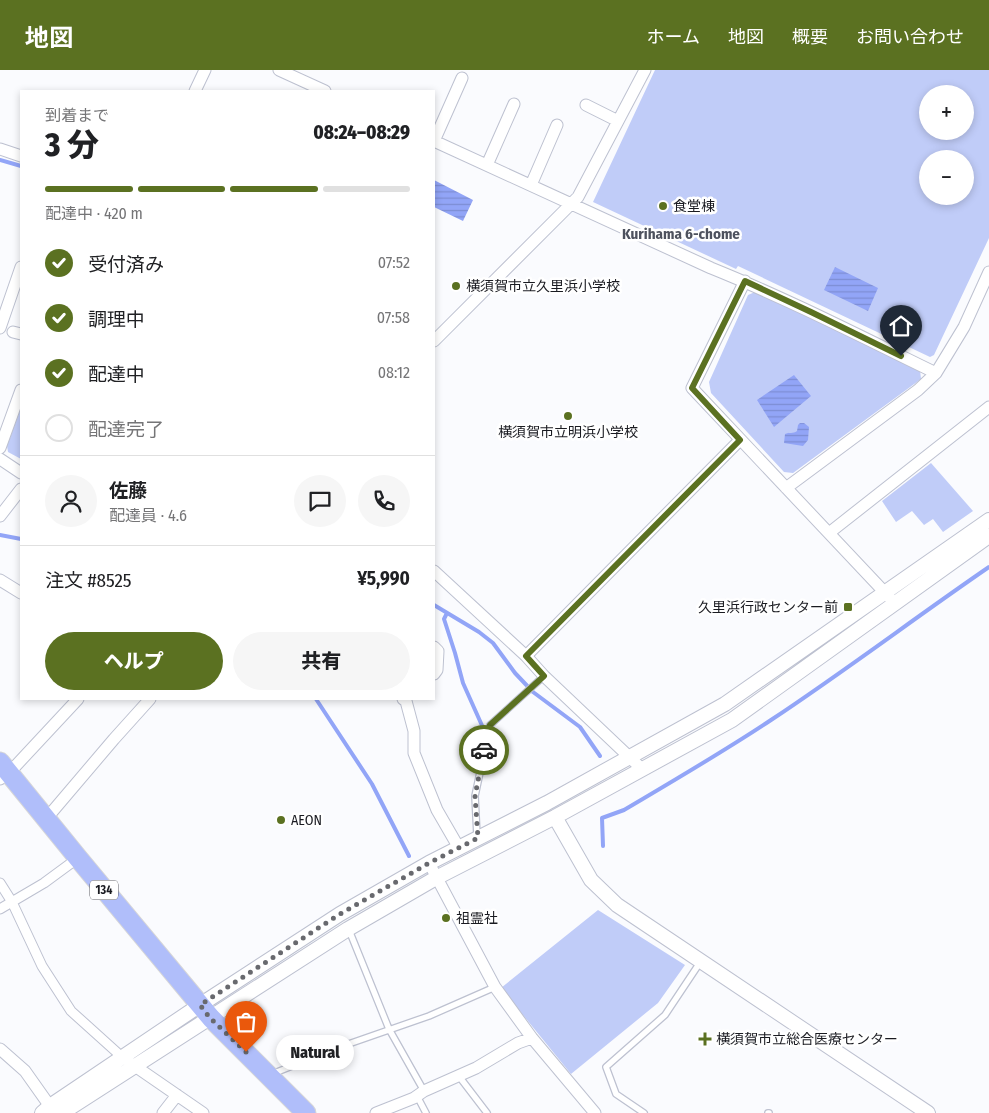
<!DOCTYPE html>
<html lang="ja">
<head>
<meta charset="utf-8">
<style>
  body { margin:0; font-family:"Fira Sans Condensed","Noto Sans JP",sans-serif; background:#f6f6f6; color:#202124; height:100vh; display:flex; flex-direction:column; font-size:19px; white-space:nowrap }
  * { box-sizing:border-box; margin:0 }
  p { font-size:16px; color:#757577 }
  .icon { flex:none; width:28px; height:28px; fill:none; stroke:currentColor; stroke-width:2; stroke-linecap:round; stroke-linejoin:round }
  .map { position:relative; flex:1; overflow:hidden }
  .drawer { position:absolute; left:20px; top:20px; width:415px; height:610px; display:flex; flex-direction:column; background:#fff; border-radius:0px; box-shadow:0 2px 8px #0003 }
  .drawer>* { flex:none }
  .tools { position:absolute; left:919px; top:15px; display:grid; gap:10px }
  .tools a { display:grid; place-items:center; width:55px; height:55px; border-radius:50%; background:#fff; box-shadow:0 2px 8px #0003; font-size:25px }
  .pin { position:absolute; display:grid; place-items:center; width:42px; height:42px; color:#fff; margin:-51px -21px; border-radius:50% 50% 50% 0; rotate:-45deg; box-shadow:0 0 5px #0007 }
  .pin .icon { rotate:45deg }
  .courier { position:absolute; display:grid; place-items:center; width:50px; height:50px; margin:-25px; border:4px solid #5b7121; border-radius:50%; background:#fff; color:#222; box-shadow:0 1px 6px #0007 }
  .bubble { position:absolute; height:35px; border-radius:18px; background:#fff; box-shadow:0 2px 8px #0003; font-size:16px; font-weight:800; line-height:35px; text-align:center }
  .summary em { font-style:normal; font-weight:800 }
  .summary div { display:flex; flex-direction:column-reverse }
  .summary { display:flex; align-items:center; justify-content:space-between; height:85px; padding:0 25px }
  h1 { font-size:32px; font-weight:800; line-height:38px }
  .bar { display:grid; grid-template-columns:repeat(4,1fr); gap:8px 5px; align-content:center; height:60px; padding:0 25px }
  .bar i { height:6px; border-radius:4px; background:#e0e0e0 }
  .bar .selected { background:#5b7121 }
  .bar p { grid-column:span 4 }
  .line { display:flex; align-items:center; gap:12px; padding:0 25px; border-top:1px solid #e0e0e0 }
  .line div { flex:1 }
  .round { display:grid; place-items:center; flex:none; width:52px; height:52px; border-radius:26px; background:#f6f6f6 }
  ol { padding:0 25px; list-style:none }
  li { display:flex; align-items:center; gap:15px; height:55px }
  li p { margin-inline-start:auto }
  li .icon { padding:5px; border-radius:50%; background:#5b7121; color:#fff; stroke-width:4 }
  li:last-child { color:#757577 }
  li i { width:28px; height:28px; border:2px solid #e0e0e0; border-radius:50% }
  .cta { display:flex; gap:10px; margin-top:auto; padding:10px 25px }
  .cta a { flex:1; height:58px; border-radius:30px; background:#5b7121; color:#fff; font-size:20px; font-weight:800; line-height:58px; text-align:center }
  .cta a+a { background:#f6f6f6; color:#202124 }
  header { display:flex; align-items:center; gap:30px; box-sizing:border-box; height:70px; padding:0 25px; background:#5b7121; color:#fff }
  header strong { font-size:24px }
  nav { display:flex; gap:28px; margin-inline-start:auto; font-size:18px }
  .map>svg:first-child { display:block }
  .park { fill:#c0ccf8; fill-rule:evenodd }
  .water { fill:url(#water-rules) }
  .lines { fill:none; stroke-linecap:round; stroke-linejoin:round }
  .stream { stroke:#92a5f7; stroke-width:4 }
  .service-casing { stroke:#bdc1d0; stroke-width:8 }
  .pedestrian-casing { stroke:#bdc1d0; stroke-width:11 }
  .minor-casing { stroke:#bdc1d0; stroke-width:13 }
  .tertiary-casing { stroke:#bdc1d0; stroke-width:16 }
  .trunk-casing { stroke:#d6d6d7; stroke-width:21 }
  .service { stroke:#fff; stroke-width:5.5 }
  .pedestrian { stroke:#fff; stroke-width:9 }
  .minor { stroke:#fff; stroke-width:11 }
  .tertiary { stroke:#fff; stroke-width:14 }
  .trunk { stroke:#b0befa; stroke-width:19 }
  .done { stroke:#68696e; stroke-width:5; stroke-dasharray:0 9 }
  .route { stroke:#5b7121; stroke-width:6 }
  .poi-dot { fill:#5b7121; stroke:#fff; stroke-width:2 }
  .labels { text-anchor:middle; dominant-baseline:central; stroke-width:5; stroke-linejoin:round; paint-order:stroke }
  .shield { fill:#fff; stroke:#5f5f64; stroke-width:1 }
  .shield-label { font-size:12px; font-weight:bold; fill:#1a1b21 }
  .poi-label { font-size:14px; fill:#1a1b21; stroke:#fff; text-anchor:start }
  .neighbourhood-label { font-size:15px; font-weight:bold; fill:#4e525e; stroke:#fff }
</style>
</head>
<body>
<header>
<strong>地図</strong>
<nav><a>ホーム</a><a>地図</a><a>概要</a><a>お問い合わせ</a></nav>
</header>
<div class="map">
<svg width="989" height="1043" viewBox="0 0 989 1043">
  <defs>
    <pattern id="water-rules" width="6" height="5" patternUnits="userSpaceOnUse" patternTransform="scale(1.25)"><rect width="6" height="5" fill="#92a5f7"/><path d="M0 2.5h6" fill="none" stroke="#7d8dd3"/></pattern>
  </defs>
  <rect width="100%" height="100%" fill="#fafbfe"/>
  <path class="park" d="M 655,0 L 989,0 L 989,168 L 934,285 L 930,287 L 738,196 L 736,199 L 593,132 ZM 928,24 L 965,24 L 965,61 L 928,61 ZM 928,89 L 965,89 L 965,126 L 928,126 Z
    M 755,222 L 920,300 L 921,309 L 793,403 L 784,402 L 711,323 L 709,312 L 748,225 Z
    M 21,338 L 21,389 L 8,382 L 7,376 Z
    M 931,393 L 973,441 L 943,462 L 933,449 L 924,455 L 912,441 L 896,452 L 882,431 Z
    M 598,840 L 685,895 L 658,933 L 571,1004 L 501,918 Z"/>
  <path class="water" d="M 434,110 L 473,130 L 463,151 L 434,137 Z
    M 835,197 L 878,218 L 868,241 L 824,220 Z
    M 794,305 L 811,326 L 774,357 L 757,330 Z
    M 800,353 L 804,353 L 809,357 L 808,370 L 803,376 L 784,373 L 785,364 C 789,362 793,364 797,361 L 798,355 Z"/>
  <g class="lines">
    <path class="stream" d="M 0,90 L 21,96
      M 0,465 L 21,469
      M 434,535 L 479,562 L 493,573 L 515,603 L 533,622 L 580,657 L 600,686
      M 447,543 L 444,549 L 455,583 L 463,613 L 484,660
      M 316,629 L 372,714 L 409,786
      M 603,776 L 602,748 L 624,740 C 673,711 723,682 771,650 C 845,601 916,547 989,497"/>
    <g class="service-casing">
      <path id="service" d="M 477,766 L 475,726 L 490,655 L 544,606
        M 349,860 L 389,959 L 424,1021
        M 272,1004 L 337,978 L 429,946 L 495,917
        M 458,1005 L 487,1043
        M 417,1026 L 426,1043
        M 644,1043 L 616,1024 L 606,997 L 665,945 L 701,891
        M 768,1043 L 769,1043"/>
    </g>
    <g class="pedestrian-casing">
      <path id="pedestrian" d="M 0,813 L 12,832 L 42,896 L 71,941 L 122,987
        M 0,839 L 44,813 L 78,788"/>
    </g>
    <g class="minor-casing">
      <path id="minor" d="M 279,0 L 325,21
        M 195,21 L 205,0
        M 586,35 L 618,51
        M 434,71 L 711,198 C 788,229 862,267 936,303
        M 434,71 L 462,8
        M 0,79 L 21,86
        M 487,95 L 514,34
        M 531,115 L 557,55
        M 745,211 L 692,318 L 890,528
        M 0,258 L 21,197
        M 13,262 L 21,264
        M 434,271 L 578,127 L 645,0
        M 0,378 L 21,320
        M 0,389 L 21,403
        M 786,418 L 918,320 L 936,303 L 964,257 L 989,202
        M 0,446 L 21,419
        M 829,463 L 989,337
        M 434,501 L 526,586 L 544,606 L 642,699
        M 0,510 L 21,523
        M 434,577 L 438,581 L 437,600 L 434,604
        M 526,586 L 740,370
        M 403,629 L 406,631 L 414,661 L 414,683 L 437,740 L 459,778
        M 0,709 L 9,703 L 78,629
        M 46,749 L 114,669 L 150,629
        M 429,793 L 495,917 L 532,968 L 595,1043
        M 0,979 L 25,1001 L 54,1042
        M 129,992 L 203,1043
        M 163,1043 L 177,1025
        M 376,1043 L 414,1028 L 424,1021 L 476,998 L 518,973 L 532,968"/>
    </g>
    <g class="tertiary-casing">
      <path id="tertiary" d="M 555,747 L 591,810 L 617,835 L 928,1043
        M 42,1043 L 50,1036 L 200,935 L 340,844 L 429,793 L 547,733 L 725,634 L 989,450
        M 62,1043 L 348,859 L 436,808 L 555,747 L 732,650 L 989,466"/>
    </g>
    <g class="trunk-casing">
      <path id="trunk" d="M 0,692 L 78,788 L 211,948 L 306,1043"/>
    </g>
    <use href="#service" class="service"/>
    <use href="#pedestrian" class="pedestrian"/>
    <use href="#minor" class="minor"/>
    <use href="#tertiary" class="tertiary"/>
    <use href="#trunk" class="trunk"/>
  </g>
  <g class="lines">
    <path class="done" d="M 246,982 L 210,948 L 200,935 L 340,844 L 429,793 L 478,768 L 475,726 L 484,680"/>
    <path class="route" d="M 484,680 L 490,655 L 544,606 L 526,586 L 740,370 L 692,318 L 745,211 L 811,242 L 901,286"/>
  </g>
  <g class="poi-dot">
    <circle cx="663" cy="136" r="5"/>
    <circle cx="456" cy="216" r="5"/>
    <circle cx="568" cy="346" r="5"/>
    <rect x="843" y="532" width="10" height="10" rx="2.5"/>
    <circle cx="281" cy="750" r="5"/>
    <circle cx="446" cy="848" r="5"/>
    <path d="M702.5 961.5h5v5h5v5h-5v5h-5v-5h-5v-5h5z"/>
  </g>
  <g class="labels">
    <rect class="shield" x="90" y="810.5" width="28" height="19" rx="4"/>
    <g class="shield-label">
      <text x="104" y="820">134</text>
    </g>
    <g class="poi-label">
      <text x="673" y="136">食堂棟</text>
      <text x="466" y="216">横須賀市立久里浜小学校</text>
      <text x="568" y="362" text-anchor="middle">横須賀市立明浜小学校</text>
      <text x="838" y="537" text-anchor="end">久里浜行政センター前</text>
      <text x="291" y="750">AEON</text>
      <text x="456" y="848">祖霊社</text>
      <text x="716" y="969">横須賀市立総合医療センター</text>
    </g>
    <g class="neighbourhood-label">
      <text x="681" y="164">Kurihama 6-chome</text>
    </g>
  </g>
</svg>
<div class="tools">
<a>+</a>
<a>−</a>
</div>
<div class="pin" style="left:246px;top:982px;background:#ea580c"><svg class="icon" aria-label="bag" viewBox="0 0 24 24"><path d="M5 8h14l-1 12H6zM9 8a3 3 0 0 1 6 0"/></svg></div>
<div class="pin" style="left:901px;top:286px;background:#1f2937"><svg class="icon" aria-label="home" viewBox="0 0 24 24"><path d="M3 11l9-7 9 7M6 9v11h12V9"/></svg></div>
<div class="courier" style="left:484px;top:680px"><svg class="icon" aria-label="car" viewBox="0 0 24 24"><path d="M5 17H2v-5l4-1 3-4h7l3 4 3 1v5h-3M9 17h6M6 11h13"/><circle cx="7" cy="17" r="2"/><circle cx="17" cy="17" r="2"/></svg></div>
<div class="bubble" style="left:276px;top:965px;width:78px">Natural</div>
<section class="drawer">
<div class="summary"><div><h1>3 分</h1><p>到着まで</p></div><em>08:24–08:29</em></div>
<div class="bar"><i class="selected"></i><i class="selected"></i><i class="selected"></i><i></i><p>配達中 · 420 m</p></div>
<ol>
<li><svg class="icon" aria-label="check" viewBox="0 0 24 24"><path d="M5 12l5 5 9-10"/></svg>受付済み<p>07:52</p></li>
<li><svg class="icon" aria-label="check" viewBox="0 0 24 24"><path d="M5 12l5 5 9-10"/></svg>調理中<p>07:58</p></li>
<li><svg class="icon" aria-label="check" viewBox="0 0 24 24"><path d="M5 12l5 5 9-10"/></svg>配達中<p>08:12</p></li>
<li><i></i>配達完了</li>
</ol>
<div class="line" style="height:90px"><a class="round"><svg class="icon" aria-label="person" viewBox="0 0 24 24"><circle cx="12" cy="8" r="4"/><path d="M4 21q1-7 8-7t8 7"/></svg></a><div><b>佐藤</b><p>配達員 · 4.6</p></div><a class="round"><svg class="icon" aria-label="chat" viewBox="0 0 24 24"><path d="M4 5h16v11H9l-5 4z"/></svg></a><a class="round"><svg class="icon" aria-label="phone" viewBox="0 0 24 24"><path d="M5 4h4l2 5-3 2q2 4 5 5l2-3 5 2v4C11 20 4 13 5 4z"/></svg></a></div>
<div class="line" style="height:65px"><div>注文 #8525</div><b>¥5,990</b></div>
<div class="cta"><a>ヘルプ</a><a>共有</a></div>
</section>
</div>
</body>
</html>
